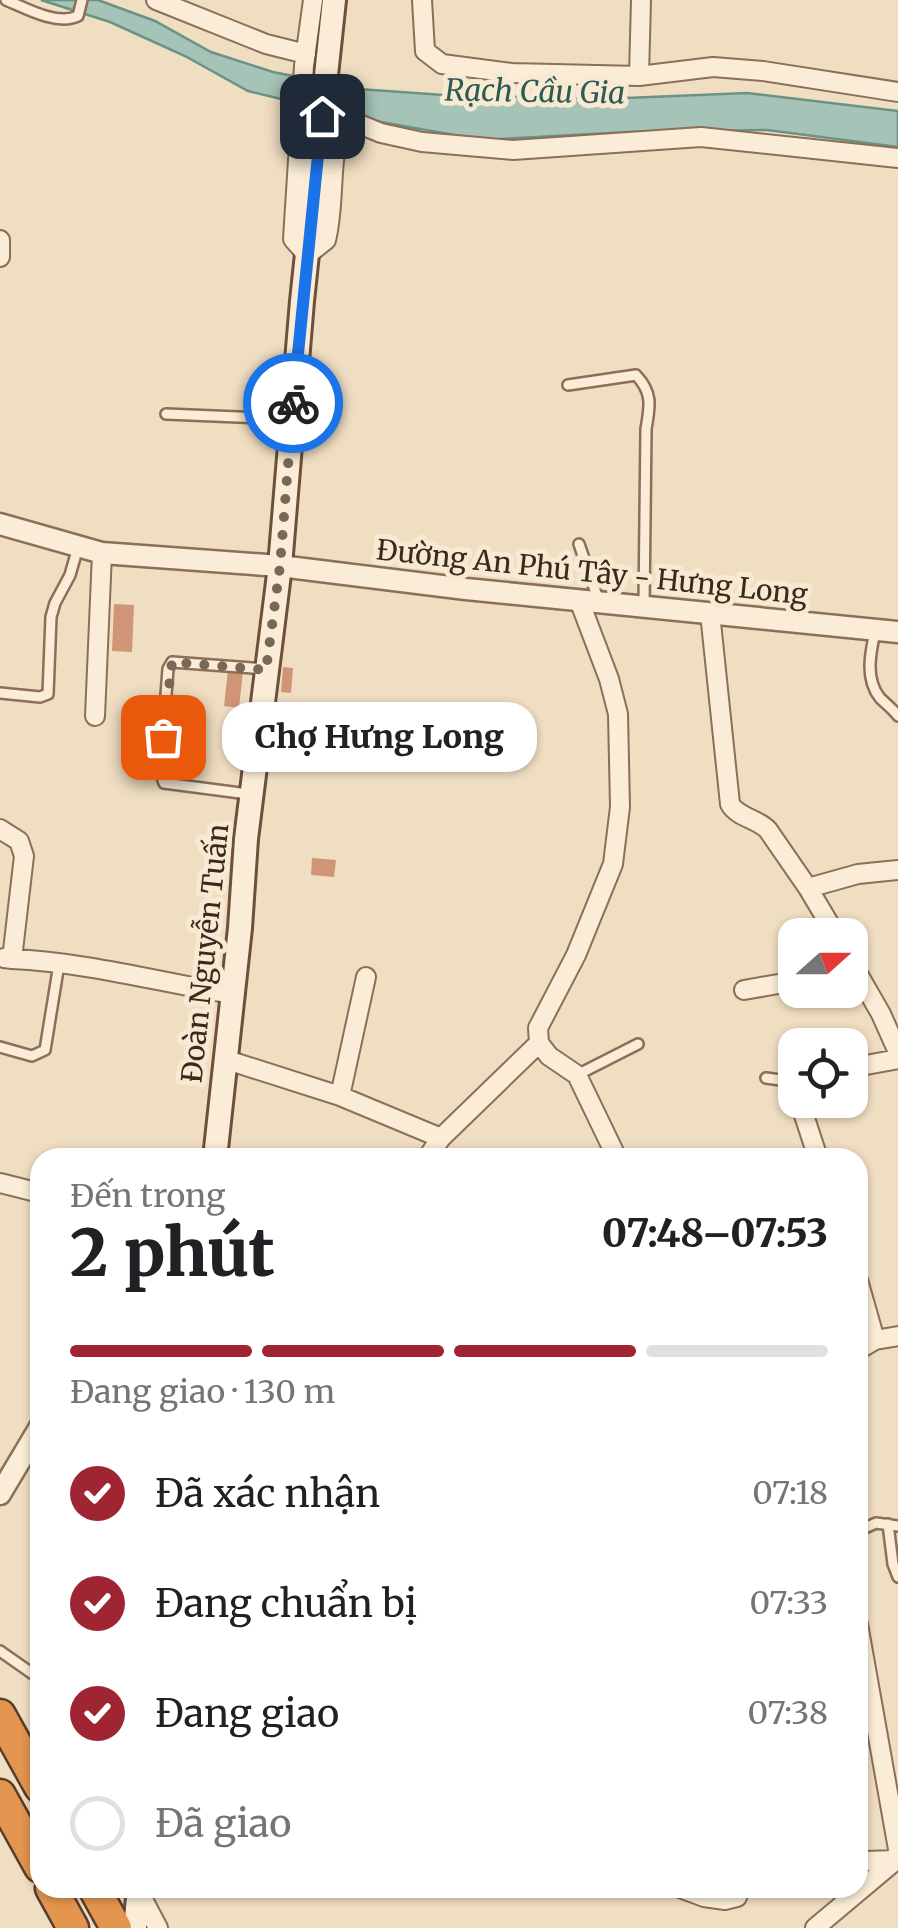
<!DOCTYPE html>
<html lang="vi">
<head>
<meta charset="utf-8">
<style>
  body { margin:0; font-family:Merriweather,serif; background:#f6f6f6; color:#202124; height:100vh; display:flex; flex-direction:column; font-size:38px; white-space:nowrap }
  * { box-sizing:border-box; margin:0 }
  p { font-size:32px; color:#757577 }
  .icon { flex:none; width:55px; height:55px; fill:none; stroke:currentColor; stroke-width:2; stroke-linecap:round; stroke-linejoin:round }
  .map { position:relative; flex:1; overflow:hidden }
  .drawer { position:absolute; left:30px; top:1148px; width:838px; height:750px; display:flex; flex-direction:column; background:#fff; border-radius:30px; box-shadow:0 2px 8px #0004 }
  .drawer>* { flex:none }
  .needle { width:65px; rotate:69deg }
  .buttons { position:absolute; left:778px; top:918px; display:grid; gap:20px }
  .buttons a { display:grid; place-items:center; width:90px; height:90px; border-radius:20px; background:#fff; box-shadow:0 2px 8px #0004; font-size:50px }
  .pin { position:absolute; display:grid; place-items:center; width:85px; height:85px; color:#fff; margin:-42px; border-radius:20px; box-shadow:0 5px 15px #0006 }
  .courier { position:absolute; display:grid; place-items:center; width:100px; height:100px; margin:-50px; border:8px solid #1a73e8; border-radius:50%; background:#fff; color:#222; box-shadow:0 2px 12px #0007 }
  .bubble { position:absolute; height:70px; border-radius:30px; background:#fff; box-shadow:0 2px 8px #0004; font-size:32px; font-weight:800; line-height:70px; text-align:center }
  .headline em { font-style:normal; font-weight:800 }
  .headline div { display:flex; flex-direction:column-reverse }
  .headline { display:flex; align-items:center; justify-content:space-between; height:170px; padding:0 40px }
  h1 { font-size:65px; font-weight:800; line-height:75px }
  .bar { display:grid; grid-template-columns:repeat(4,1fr); gap:15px 10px; align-content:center; height:120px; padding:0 40px }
  .bar i { height:12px; border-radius:8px; background:#e0e0e0 }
  .bar .selected { background:#9e2531 }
  .bar p { grid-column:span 4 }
  ol { padding:0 40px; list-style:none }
  li { display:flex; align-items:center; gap:30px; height:110px }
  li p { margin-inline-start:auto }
  li .icon { padding:10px; border-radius:50%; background:#9e2531; color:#fff; stroke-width:4 }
  li:last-child { color:#757577 }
  li i { width:55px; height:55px; border:5px solid #e0e0e0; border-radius:50% }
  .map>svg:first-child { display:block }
  .water { fill:#a5c3b7; stroke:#6b9284; stroke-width:2.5 }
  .building { fill:#d09476 }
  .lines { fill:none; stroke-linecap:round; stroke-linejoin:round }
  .service-casing { stroke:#8b6f58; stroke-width:14 }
  .minor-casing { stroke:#8b6f58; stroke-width:22 }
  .tertiary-casing { stroke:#8b6f58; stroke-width:25 }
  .secondary-casing { stroke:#6d503b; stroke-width:28 }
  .motorway-casing { stroke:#593d2d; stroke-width:35 }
  .service { stroke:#faecd6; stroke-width:9 }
  .minor { stroke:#faecd6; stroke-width:18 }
  .tertiary { stroke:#faecd6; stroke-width:20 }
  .secondary { stroke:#faecd6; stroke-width:22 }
  .motorway { stroke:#e4954f; stroke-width:30 }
  .done { stroke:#7a6857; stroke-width:10; stroke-dasharray:0 18 }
  .route { stroke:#1a73e8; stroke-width:12 }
  .labels { text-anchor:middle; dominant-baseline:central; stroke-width:10; stroke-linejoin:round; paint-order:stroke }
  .street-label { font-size:28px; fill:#3a291d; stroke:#f7e9d2 }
  .water-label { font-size:30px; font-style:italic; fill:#2c5b54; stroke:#f7e9d2 }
</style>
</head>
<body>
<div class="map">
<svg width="898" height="1928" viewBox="0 0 898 1928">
  <rect width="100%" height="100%" fill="#f0dec2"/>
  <path class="water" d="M 41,0 L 98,0 L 155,21 L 211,52 L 273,72 L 358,89 L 444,95 L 601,99 L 747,93 L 898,111 L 898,147 L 767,130 L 629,132 L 482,140 L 364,119 L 248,91 L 185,56 L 110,22 Z"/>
  <path class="building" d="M 114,604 L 134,605 L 132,652 L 112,651 Z
    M 283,667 L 293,668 L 291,693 L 281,692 Z
    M 228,669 L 243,671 L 239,708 L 224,706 Z
    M 281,704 L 295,705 L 292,753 L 278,752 Z
    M 351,715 L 361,716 L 358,744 L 348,744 Z
    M 312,858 L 336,860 L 334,877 L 311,875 Z"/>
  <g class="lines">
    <g class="service-casing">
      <path id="service" d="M 6,0 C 25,8 57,26 78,16 L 82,0
        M 568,385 L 636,375 C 653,393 650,406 646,429 L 644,605
        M 166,414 L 289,419
        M 579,544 L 598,599
        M 875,632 C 870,654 865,679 880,698 C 886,704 893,709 898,716
        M 0,693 L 40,697 L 48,694 L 51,617 L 55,603 L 70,575 L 78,547
        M 248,794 L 164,783 L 160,771 L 168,669 L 172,662 L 266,669
        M 0,1047 L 32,1056 L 45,1050 L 59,964
        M 577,1075 L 638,1044
        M 766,1078 L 795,1082
        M 888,1524 L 893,1564 L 898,1577
        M 858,1531 L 876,1523 L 898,1526
        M 0,1651 L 40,1679"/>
    </g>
    <g class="minor-casing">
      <path id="minor" d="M 156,0 L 266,44 L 306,54
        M 313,0 L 304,66 L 293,239 L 307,255 L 326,240 C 335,204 329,165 340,130 L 359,124 L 381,133 L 422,142 L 513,150 L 701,137 L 898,158
        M 422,0 L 425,51 L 442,64 L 512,73 L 639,76 L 713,67 L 763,71 L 898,92
        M 639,76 L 641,0
        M 0,240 L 0,257
        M 579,600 L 609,679 L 618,714 L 620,807 L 613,864 L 576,955 L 538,1028 L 539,1043 L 549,1056 L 577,1075 L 617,1158
        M 710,613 L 730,804 C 738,818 757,818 768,830 L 808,888 L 836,935
        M 95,716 L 102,553
        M 0,829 L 19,841 L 24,856 L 12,959 L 4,958
        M 808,888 L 858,874 L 898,870
        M 12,959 C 85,962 159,982 232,994
        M 850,960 L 881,1014 L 898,1052
        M 744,990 L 795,981
        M 224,1059 L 340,1096 L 441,1138 L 539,1043
        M 850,1068 L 898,1059
        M 340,1096 L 366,977
        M 799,1100 L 818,1158
        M 427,1158 L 441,1138
        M 0,1183 L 40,1193
        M 858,1280 L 875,1340 L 858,1350
        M 875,1340 L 898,1336
        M 858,1624 L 898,1849
        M 858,1857 L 865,1861 L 895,1860
        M 680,1888 L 704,1897 L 725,1900 L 737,1897 L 740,1888
        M 139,1892 L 158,1928
        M 815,1928 L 896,1860 L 898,1850"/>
    </g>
    <g class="tertiary-casing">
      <path id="tertiary" d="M 0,524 L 102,553 L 280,566 L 466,589 L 898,632
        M 0,1494 L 40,1427"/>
    </g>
    <g class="secondary-casing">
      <path id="secondary" d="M 215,1158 L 240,928 L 246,839 L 280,566 L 302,301 L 334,0
        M 135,1928 L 139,1888"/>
    </g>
    <g class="motorway-casing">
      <path id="motorway" d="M 0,1715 L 40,1787
        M 0,1795 L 40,1867
        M 51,1888 L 73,1928
        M 94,1888 L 116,1928"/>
    </g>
    <use href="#service" class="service"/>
    <use href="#minor" class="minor"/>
    <use href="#tertiary" class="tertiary"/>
    <use href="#secondary" class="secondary"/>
    <use href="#motorway" class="motorway"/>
  </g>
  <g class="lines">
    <path class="done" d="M 163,737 L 172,662 L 266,670 L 280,566 L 293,403"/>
    <path class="route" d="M 293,403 L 322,116"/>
  </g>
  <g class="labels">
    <g class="street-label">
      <text transform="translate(592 572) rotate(6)">Đường An Phú Tây - Hưng Long</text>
      <text transform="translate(205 953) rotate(-84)">Đoàn Nguyễn Tuấn</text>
    </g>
    <g class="water-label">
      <text transform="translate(535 91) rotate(1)">Rạch Cầu Gia</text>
    </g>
  </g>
</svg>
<div class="buttons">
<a><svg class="needle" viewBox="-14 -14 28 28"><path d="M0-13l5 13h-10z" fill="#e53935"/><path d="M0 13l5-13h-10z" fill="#757577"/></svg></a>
<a><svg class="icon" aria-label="locate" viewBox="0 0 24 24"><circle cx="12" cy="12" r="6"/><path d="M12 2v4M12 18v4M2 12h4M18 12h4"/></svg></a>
</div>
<div class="pin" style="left:163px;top:737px;background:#ea580c"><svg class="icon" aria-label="bag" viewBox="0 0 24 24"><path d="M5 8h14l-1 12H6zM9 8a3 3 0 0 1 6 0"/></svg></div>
<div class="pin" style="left:322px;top:116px;background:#1f2937"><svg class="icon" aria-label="home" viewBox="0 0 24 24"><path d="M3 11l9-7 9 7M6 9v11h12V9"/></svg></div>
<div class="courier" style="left:293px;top:403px"><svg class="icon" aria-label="bike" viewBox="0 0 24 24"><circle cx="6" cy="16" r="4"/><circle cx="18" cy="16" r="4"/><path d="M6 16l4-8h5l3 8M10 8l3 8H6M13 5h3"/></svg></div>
<div class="bubble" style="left:222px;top:702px;width:315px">Chợ Hưng Long</div>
<section class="drawer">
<div class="headline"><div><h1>2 phút</h1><p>Đến trong</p></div><em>07:48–07:53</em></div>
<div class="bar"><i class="selected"></i><i class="selected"></i><i class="selected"></i><i></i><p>Đang giao · 130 m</p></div>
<ol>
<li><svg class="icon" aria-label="check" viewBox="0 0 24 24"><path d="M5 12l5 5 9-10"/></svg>Đã xác nhận<p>07:18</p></li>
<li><svg class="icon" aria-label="check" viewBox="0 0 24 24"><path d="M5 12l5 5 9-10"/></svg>Đang chuẩn bị<p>07:33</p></li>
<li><svg class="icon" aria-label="check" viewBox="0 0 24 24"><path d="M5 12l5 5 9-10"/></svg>Đang giao<p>07:38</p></li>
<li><i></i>Đã giao</li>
</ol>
</section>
</div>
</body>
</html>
